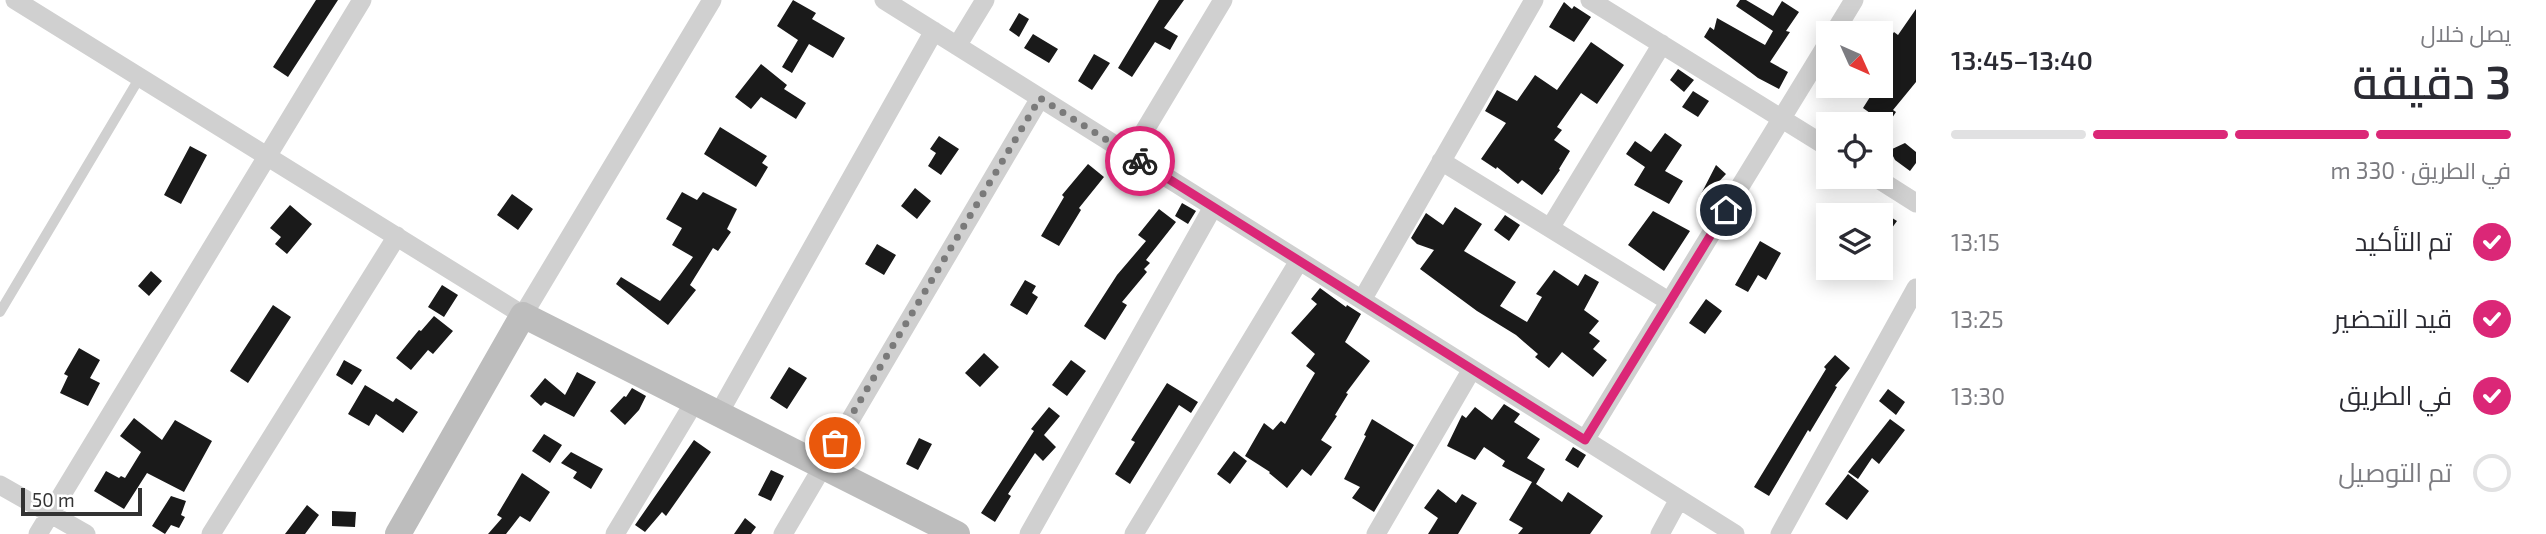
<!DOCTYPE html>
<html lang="ar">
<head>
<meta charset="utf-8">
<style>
  body { margin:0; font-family:"Exo 2",Cairo,sans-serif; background:#f7f7f7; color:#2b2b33; direction:rtl; height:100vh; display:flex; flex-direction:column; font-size:26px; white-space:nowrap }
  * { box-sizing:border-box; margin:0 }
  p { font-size:23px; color:#7c7c81 }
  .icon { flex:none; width:38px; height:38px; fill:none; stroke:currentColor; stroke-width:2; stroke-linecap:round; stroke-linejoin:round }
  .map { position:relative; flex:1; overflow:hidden; direction:ltr }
  .details { display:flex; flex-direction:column; background:#fff; width:630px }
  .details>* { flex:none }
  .needle { width:46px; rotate:135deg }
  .tools { position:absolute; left:1816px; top:21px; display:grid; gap:14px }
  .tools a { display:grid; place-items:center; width:77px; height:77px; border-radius:0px; background:#fff; box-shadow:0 4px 18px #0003; font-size:35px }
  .scale { position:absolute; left:21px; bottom:18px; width:121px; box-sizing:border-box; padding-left:7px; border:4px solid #333; border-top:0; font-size:19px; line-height:24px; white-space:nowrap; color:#333; -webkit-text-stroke:5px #fff; paint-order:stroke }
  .pin { position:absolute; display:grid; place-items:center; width:60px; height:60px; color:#fff; margin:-30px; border:4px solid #fff; border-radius:50%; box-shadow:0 2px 7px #0007 }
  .courier { position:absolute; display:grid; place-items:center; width:70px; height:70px; margin:-35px; border:5px solid #db2777; border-radius:50%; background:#fff; color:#222; box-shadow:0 2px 9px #0007 }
  .head em { font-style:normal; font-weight:600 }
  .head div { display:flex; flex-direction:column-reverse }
  .head { display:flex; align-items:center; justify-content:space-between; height:119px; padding:0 35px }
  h1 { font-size:46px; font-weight:600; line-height:52px }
  .bar { display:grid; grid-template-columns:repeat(4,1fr); gap:10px 7px; align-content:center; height:84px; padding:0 35px }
  .bar i { height:9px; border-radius:5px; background:#e1e1e2 }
  .bar .on { background:#db2777 }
  .bar p { grid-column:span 4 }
  ol { padding:0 35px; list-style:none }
  li { display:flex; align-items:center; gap:21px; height:77px }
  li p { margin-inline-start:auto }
  li .icon { padding:7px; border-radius:50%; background:#db2777; color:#fff; stroke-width:4 }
  li:last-child { color:#7c7c81 }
  li i { width:38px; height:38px; border:4px solid #e1e1e2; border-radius:50% }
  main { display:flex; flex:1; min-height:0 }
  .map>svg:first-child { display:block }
  .building { fill:#1a1a1a }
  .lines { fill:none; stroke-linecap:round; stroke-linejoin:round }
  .service { stroke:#d0d0d0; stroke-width:10 }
  .minor { stroke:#d0d0d0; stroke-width:19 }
  .secondary { stroke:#bdbdbd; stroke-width:26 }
  .done { stroke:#7a7a7a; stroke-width:7; stroke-dasharray:0 12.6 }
  .route { stroke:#db2777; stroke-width:9 }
</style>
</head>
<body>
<main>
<section class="details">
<div class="head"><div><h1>3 دقيقة</h1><p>يصل خلال</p></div><em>13:40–13:45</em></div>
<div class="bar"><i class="on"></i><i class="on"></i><i class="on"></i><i></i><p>في الطريق · 330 m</p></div>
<ol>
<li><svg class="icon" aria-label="check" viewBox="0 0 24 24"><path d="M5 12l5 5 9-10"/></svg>تم التأكيد<p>13:15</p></li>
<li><svg class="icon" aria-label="check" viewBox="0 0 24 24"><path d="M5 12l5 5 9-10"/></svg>قيد التحضير<p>13:25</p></li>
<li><svg class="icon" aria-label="check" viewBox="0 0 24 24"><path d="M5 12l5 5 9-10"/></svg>في الطريق<p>13:30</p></li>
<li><i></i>تم التوصيل</li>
</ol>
</section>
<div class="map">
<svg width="1916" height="534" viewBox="0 0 1916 534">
  <rect width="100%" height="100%" fill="#fff"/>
  <path class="building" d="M 316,0 L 338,0 L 288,77 L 273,67 Z
    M 793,0 L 816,13 L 812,19 L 845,38 L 833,58 L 809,44 L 792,73 L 782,67 L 798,40 L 777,26 Z
    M 1159,0 L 1184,0 L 1164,28 L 1178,36 L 1170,50 L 1155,42 L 1132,77 L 1118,68 Z
    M 1740,0 L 1746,0 L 1773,16 L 1782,1 L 1799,12 L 1786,31 L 1790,32 L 1770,62 L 1788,72 L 1779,89 L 1758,78 L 1704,37 L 1710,27 L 1714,30 L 1717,18 L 1765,45 L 1773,31 L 1736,6 Z
    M 1564,2 L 1572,9 L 1574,6 L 1591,17 L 1574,42 L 1549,27 Z
    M 1916,9 L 1916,82 L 1893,110 L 1896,112 L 1888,124 L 1874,124 L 1877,118 L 1863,108 L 1877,86 L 1881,86 L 1881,41 L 1886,44 L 1894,32 L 1898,35 Z
    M 1019,13 L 1029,19 L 1019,37 L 1009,30 Z
    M 1033,34 L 1058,49 L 1049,63 L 1024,48 Z
    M 1591,42 L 1624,65 L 1597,104 L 1581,93 L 1557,127 L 1562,130 L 1554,140 L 1570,151 L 1559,169 L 1560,170 L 1542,195 L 1522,180 L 1518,184 L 1497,167 L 1496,169 L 1481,159 L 1506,123 L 1485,111 L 1497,90 L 1517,101 L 1535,75 L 1557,90 Z
    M 1094,54 L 1110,63 L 1092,90 L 1078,81 Z
    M 761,64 L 787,85 L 784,89 L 806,103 L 796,119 L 761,97 L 751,109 L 735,97 Z
    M 1678,69 L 1694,80 L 1684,92 L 1670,80 Z
    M 1693,91 L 1709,101 L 1698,117 L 1682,107 Z
    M 720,127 L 767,156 L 762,163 L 768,167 L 756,187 L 704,154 Z
    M 1665,133 L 1682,145 L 1665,171 L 1683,181 L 1669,204 L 1634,185 L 1645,167 L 1626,154 L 1635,141 L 1651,152 Z
    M 939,136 L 959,149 L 941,175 L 928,166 L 936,153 L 930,149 Z
    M 1905,143 L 1916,152 L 1916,163 L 1910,171 L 1895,160 L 1890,150 Z
    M 190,146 L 207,155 L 181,204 L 164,195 Z
    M 1088,164 L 1104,177 L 1079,208 L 1081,210 L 1059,246 L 1041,236 L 1064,197 L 1062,195 Z
    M 1716,165 L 1726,174 L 1702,200 L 1699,198 Z
    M 915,188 L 931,201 L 917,219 L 901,206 Z
    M 682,192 L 697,200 L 703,192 L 737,209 L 727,229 L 731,232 L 718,251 L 713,248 L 690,285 L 696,290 L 668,325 L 616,284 L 621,277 L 660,301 L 680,275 L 693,257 L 672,245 L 682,228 L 666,219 Z
    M 512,194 L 533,209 L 518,230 L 497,215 Z
    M 1182,203 L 1196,211 L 1188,224 L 1175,216 Z
    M 290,205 L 312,224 L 287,254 L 275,244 L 281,237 L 270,228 Z
    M 1455,207 L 1482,224 L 1464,251 L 1516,282 L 1500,306 L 1527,322 L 1542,297 L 1536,294 L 1554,270 L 1578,286 L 1585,274 L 1599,282 L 1584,310 L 1599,321 L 1589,333 L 1600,341 L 1593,349 L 1607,360 L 1593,377 L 1562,352 L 1549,368 L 1535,357 L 1538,354 L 1516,335 L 1477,311 L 1420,269 L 1434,250 L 1417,244 L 1411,238 L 1426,213 L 1443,225 Z
    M 1159,209 L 1176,222 L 1146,260 L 1150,263 L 1144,269 L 1147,272 L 1122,302 L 1127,305 L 1105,340 L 1084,326 L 1117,275 L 1146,241 L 1138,235 Z
    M 1653,211 L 1690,231 L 1664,271 L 1628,245 Z
    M 1881,211 L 1897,221 L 1881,243 Z
    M 1505,215 L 1520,225 L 1509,241 L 1494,230 Z
    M 1760,241 L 1781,253 L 1766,280 L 1758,275 L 1748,292 L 1735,285 Z
    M 877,244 L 896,255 L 884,275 L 865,264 Z
    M 151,271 L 162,281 L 149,296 L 138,286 Z
    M 1025,280 L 1036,286 L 1032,293 L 1038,297 L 1027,315 L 1010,305 Z
    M 442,285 L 458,295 L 444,317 L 428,307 Z
    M 1320,288 L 1346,307 L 1347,305 L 1361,314 L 1345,342 L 1370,361 L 1346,393 L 1348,394 L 1335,415 L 1337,416 L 1321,440 L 1332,447 L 1311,476 L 1302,469 L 1287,488 L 1269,473 L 1270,472 L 1245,456 L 1264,423 L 1273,430 L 1281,421 L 1285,424 L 1315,373 L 1306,366 L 1315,354 L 1291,333 L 1317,304 L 1311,299 Z
    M 1706,299 L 1722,311 L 1705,334 L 1689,323 Z
    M 273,305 L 291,317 L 248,383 L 230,371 Z
    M 434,316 L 453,331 L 433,354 L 428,350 L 411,370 L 396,358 L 419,330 L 421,331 Z
    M 79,348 L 100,360 L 90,378 L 100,383 L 88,406 L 60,393 L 68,376 L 64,374 Z
    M 984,353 L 999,367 L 980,387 L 965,373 Z
    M 1835,355 L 1850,368 L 1835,386 L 1837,387 L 1810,432 L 1808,430 L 1769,496 L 1754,487 L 1826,369 L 1824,367 Z
    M 344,360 L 362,370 L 352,385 L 336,375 Z
    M 1071,360 L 1086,371 L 1067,396 L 1052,385 Z
    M 789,367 L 807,378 L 787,409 L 770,398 Z
    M 577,372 L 596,382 L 574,417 L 545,402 L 541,406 L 530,396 L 545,378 L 565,395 Z
    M 1167,383 L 1198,402 L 1191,413 L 1179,405 L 1130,484 L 1115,474 L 1135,442 L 1131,440 Z
    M 365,385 L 393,402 L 396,398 L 418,412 L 403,433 L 376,414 L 369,426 L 348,414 Z
    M 632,388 L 646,396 L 639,410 L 625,425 L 610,411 L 624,396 L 626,397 Z
    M 1888,389 L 1905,402 L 1896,415 L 1879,401 Z
    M 1504,404 L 1520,414 L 1514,422 L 1540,439 L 1527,458 L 1545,469 L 1536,484 L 1562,502 L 1568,492 L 1603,516 L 1590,534 L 1518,534 L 1523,528 L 1509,520 L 1532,482 L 1502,466 L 1505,461 L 1484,447 L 1475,460 L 1447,446 L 1462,415 L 1466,418 L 1475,407 L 1492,420 Z
    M 1049,407 L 1060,416 L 1044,435 L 1056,447 L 1043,461 L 1035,453 L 1008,494 L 1011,496 L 995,522 L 981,513 L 1034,431 L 1031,429 Z
    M 134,418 L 162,440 L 175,420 L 212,441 L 184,492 L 147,473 L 124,509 L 94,491 L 106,471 L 119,478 L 121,476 L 125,478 L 141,452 L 120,436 Z
    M 1372,419 L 1414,445 L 1374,512 L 1352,498 L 1360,487 L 1344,479 L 1366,436 L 1364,435 Z
    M 1890,419 L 1905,430 L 1879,464 L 1872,458 L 1858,479 L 1848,472 Z
    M 544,434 L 562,445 L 550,463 L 532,451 Z
    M 919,438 L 932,444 L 918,470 L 906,464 Z
    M 694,440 L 711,452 L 666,516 L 662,512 L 645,532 L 635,525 Z
    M 1573,447 L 1586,455 L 1578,468 L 1565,460 Z
    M 1234,451 L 1247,461 L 1230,484 L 1217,474 Z
    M 571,452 L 603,469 L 591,489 L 573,478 L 577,472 L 561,463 Z
    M 771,470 L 784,476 L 771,501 L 758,495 Z
    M 522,473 L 550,492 L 530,522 L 520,516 L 506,534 L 488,534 L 502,518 L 497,515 Z
    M 1848,474 L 1869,491 L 1847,520 L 1825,504 Z
    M 1438,489 L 1456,503 L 1462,494 L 1477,503 L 1458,534 L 1428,534 L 1438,518 L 1424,508 Z
    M 171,496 L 186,501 L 181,515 L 185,517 L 179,528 L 171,525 L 165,534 L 152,526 Z
    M 307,505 L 319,515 L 305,534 L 285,534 Z
    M 332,511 L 356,512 L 355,527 L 332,526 Z
    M 745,518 L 756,527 L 751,534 L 734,534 Z"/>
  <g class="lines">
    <path class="service" d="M 0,312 L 140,77"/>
    <path class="minor" d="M 15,0 L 523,315 L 712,0
      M 884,0 L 1735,534
      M 1590,0 L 1829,148
      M 1834,33 L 1854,0
      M 957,46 L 985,0
      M 1130,155 L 1223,0
      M 1441,161 L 1670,302
      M 1875,177 L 1916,203
      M 1550,228 L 1662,44
      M 1362,300 L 1534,0
      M 719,413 L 934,31
      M 1585,440 L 1829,41
      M 0,485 L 86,534
      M 38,534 L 362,0
      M 211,534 L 397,236
      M 615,534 L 695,401
      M 783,534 L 1040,98
      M 1029,534 L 1213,207
      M 1134,534 L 1299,261
      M 1376,534 L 1472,369
      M 1660,534 L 1679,499
      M 1780,534 L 1916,288"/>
    <path class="secondary" d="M 398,534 L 523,315 L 957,534"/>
  </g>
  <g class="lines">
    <path class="done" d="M 835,443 L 1040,98 L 1140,161"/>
    <path class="route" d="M 1140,161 L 1585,440 L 1726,210"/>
  </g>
</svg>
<div class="tools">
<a><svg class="needle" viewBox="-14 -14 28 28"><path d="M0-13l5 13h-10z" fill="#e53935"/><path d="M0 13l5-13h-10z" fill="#7c7c81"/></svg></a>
<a><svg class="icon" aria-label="locate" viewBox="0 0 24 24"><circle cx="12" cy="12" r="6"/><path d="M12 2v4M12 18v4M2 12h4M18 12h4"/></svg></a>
<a><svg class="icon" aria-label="layers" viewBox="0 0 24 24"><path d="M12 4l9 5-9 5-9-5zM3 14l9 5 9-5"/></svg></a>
</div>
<div class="scale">50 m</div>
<div class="pin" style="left:835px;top:443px;background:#ea580c"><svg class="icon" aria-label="bag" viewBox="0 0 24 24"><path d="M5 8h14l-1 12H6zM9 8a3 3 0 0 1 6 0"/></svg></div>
<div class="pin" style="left:1726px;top:210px;background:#1f2937"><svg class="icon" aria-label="home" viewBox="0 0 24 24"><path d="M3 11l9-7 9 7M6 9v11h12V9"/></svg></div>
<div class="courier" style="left:1140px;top:161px"><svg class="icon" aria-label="bike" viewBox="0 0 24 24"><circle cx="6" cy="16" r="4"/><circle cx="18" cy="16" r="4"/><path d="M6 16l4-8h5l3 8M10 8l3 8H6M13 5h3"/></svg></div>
</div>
</main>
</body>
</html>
